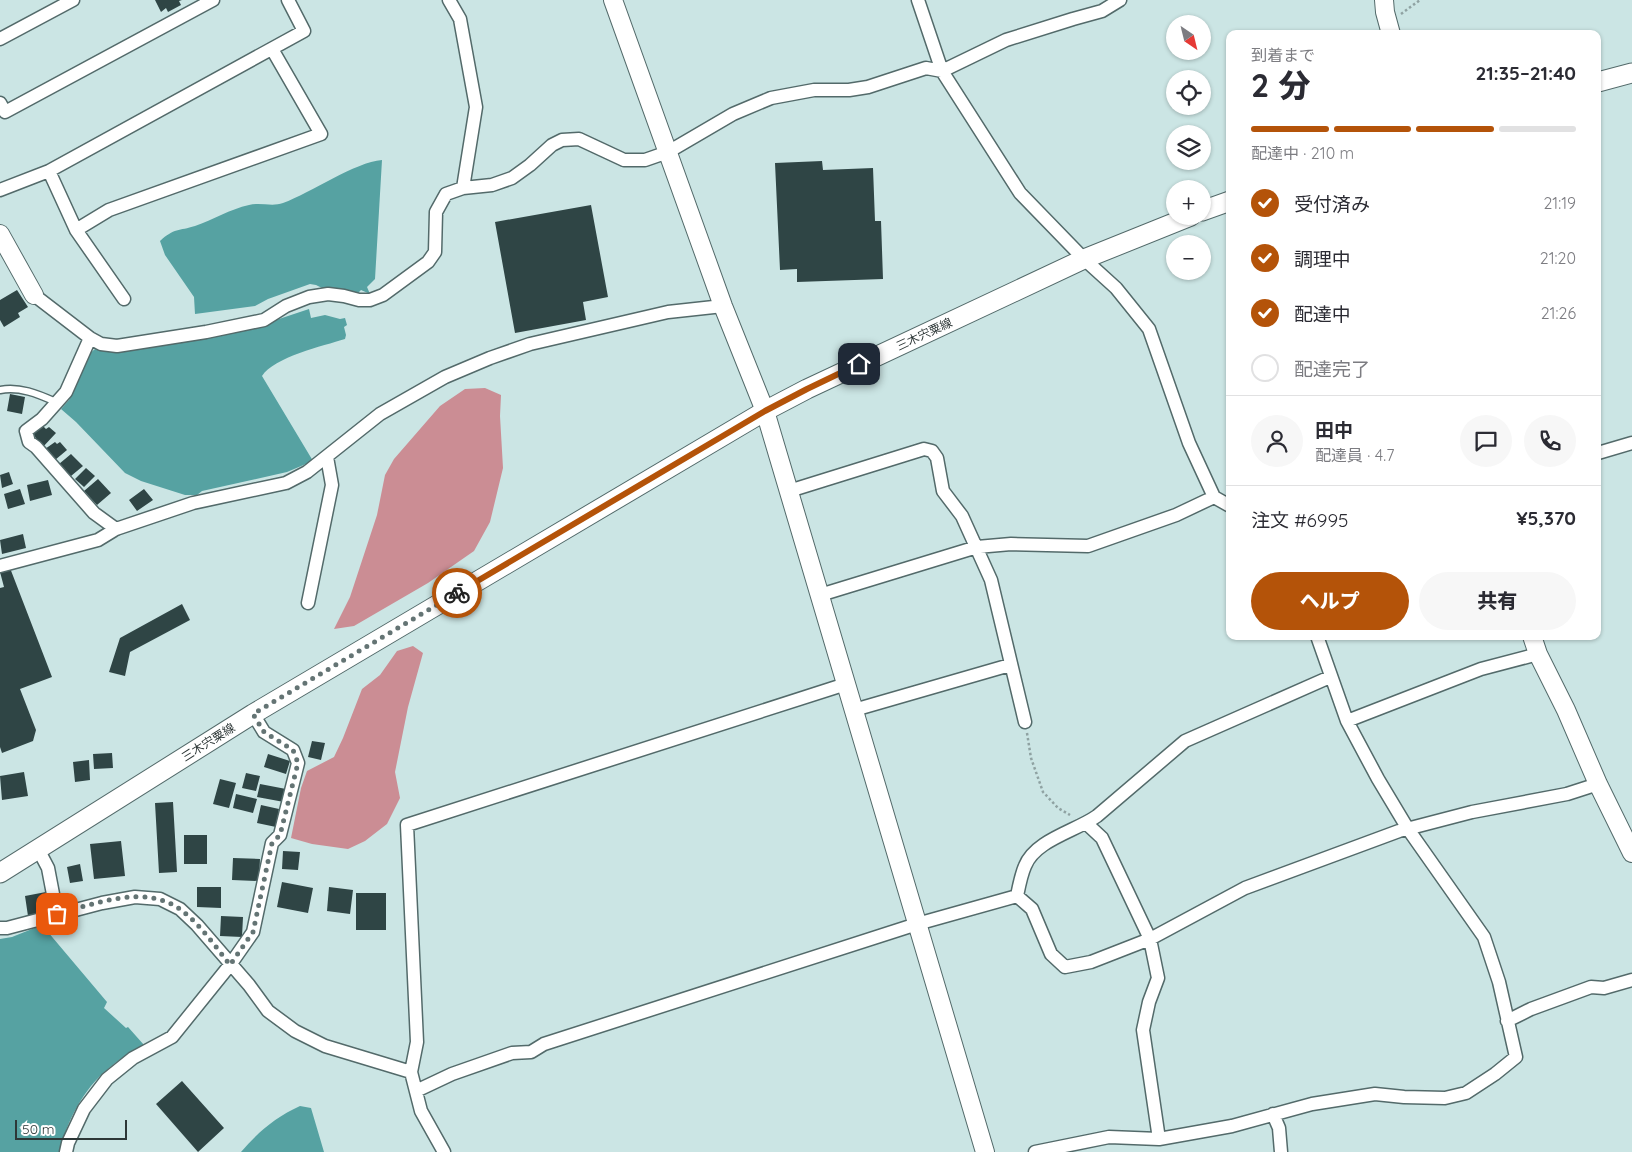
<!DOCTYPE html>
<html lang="ja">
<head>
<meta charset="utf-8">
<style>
  body { margin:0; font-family:Quicksand,"Noto Sans JP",sans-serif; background:#f7f7f7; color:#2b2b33; height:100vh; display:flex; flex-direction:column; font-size:19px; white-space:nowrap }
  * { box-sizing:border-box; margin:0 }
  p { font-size:16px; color:#7c7c81 }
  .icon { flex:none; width:28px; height:28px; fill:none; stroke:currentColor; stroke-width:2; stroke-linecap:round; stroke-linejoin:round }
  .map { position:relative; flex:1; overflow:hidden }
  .panel { position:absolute; left:1226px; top:30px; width:375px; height:610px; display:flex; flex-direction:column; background:#fff; border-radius:10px; box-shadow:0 1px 4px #0004 }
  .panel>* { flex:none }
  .needle { width:32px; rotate:145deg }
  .buttons { position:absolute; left:1166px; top:15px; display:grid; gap:10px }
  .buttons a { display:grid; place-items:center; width:45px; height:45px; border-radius:50%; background:#fff; box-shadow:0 1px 4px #0004; font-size:25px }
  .scale { position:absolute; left:15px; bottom:12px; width:112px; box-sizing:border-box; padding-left:5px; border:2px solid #2d3737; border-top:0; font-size:14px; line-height:18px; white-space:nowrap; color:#2d3737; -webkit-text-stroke:4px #fff; paint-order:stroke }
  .pin { position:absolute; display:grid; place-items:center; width:42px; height:42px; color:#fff; margin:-21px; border-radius:10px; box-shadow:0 2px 8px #0006 }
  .courier { position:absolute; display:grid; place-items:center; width:50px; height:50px; margin:-25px; border:4px solid #b45309; border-radius:50%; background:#fff; color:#222; box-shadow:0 1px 6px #0007 }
  .headline em { font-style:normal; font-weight:800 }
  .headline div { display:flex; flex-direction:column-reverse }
  .headline { display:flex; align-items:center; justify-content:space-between; height:85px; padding:0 25px }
  h1 { font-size:32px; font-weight:800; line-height:38px }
  .bar { display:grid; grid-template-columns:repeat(4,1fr); gap:8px 5px; align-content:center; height:60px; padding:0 25px }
  .bar i { height:6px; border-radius:4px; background:#e1e1e2 }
  .bar .current { background:#b45309 }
  .bar p { grid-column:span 4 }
  .line { display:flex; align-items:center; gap:12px; padding:0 25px; border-top:1px solid #e1e1e2 }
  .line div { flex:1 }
  .round { display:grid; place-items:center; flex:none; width:52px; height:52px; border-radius:26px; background:#f7f7f7 }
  ol { padding:0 25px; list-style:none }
  li { display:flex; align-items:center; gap:15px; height:55px }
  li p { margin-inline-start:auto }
  li .icon { padding:5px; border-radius:50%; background:#b45309; color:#fff; stroke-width:4 }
  li:last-child { color:#7c7c81 }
  li i { width:28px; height:28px; border:2px solid #e1e1e2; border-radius:50% }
  .button { display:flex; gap:10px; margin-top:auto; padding:10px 25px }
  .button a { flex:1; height:58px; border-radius:30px; background:#b45309; color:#fff; font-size:20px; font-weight:800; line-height:58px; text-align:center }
  .button a+a { background:#f7f7f7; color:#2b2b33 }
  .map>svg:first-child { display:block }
  .forest { fill:#cb8d94 }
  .water { fill:#56a2a2 }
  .building { fill:#2f4545 }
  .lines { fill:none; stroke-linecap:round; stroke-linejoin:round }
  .lane-casing { stroke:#536a6a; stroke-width:9 }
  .street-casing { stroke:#536a6a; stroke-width:15 }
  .secondary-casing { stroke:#536a6a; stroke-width:20 }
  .primary-casing { stroke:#536a6a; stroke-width:21 }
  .path { stroke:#8fa2a2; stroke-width:2.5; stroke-dasharray:2.5 2.5; stroke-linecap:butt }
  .lane { stroke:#fff; stroke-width:6 }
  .street { stroke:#fff; stroke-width:12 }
  .secondary { stroke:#fff; stroke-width:18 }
  .primary { stroke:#fff; stroke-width:19 }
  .done { stroke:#647474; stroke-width:5; stroke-dasharray:0 9 }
  .route { stroke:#b45309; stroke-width:6 }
  .labels { text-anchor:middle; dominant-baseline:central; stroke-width:5; stroke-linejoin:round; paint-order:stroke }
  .street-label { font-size:12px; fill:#2d3737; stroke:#fff }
</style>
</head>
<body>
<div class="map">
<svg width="1632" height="1152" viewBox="0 0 1632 1152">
  <rect width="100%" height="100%" fill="#cbe5e4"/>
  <path class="forest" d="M 485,388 L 501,395 L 500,416 L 503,468 L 490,522 L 474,551 L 428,583 L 354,626 L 334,629 L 350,597 L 377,515 L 385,475 L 394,459 L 440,406 L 465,389 Z
    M 413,646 L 423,653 L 408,707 L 395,772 L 400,798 L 387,824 L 365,841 L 348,849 L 312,844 L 291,838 L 301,788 L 307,771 L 334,757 L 343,738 L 362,689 L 380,675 L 397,651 Z"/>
  <path class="water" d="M 382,160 L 375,279 L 367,287 L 370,294 L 361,290 L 356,295 L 328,291 L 316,285 L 310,284 L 268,299 L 255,306 L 195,314 L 194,297 L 165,255 L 160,241 C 174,228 179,231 195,226 C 213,220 230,209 249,205 C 260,202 272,207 283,203 C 311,193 355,162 382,160 Z
    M 309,309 L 311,318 L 325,315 L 340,319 L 345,318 L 347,325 L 344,327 L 346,335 L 345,339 C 323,346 274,357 262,376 L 313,461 L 287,472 L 202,491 L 197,495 L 185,495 L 141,481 L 125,473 L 76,422 L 61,409 L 69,400 L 76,386 L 89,354 L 95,349 L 127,346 L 258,326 Z
    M 42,925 L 107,1002 L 104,1008 L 126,1028 L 128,1027 L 144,1045 C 131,1052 119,1059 108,1069 C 84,1088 66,1122 60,1152 L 0,1152 L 0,939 L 12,937 Z
    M 300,1106 L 311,1108 L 324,1152 L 241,1152 C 258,1132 276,1117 300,1106 Z"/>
  <path class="building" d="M 155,0 L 182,0 L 179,1 L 181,5 L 168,12 L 166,8 L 161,12 Z
    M 822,161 L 823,170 L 873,168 L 875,221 L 881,221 L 883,279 L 797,282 L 797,269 L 780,270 L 775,163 Z
    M 591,205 L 608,297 L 583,302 L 586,320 L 515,333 L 495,222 Z
    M 17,290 L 28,307 L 18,313 L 20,317 L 4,327 L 0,320 L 0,300 Z
    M 10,394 L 25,397 L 22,414 L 7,411 Z
    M 41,424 L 46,429 L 49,427 L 56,433 L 42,448 L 34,441 L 36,438 L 32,434 Z
    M 55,442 L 57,444 L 60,442 L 67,450 L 55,460 L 45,449 Z
    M 71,454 L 83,466 L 71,476 L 59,464 Z
    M 86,468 L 95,476 L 84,487 L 75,479 Z
    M 9,472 L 13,484 L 2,488 L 0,475 Z
    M 98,479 L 111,493 L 97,505 L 84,491 Z
    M 48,480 L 52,495 L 30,501 L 27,485 Z
    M 20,489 L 25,504 L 8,509 L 4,494 Z
    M 144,489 L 153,500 L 137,511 L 129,500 Z
    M 23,534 L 26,548 L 2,554 L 0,540 Z
    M 10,568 L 52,677 L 20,689 L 36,730 L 33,741 L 2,753 L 0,747 L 0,588 L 4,587 L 0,572 Z
    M 182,604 L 190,620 L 130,652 L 125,676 L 109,672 L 120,638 Z
    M 312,741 L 325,743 L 321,760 L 308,757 Z
    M 112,753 L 113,768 L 94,769 L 93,754 Z
    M 268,754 L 290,761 L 286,774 L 264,767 Z
    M 89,760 L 90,780 L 75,782 L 73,762 Z
    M 24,772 L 28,796 L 2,800 L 0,776 Z
    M 246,773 L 260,776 L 256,791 L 242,788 Z
    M 220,779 L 236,783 L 229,808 L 213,804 Z
    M 260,784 L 286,789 L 284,802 L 257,797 Z
    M 236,794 L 257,799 L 253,813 L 233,808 Z
    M 173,802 L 177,872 L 159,873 L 155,803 Z
    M 261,805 L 279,809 L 276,827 L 257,823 Z
    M 184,835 L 207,835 L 207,864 L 184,864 Z
    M 121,841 L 125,876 L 94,879 L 90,844 Z
    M 283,851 L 300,852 L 298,870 L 282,869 Z
    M 233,858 L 260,859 L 259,881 L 232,880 Z
    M 80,864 L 83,881 L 70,883 L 67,867 Z
    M 282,882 L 313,888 L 308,913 L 277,907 Z
    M 197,887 L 221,887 L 221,908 L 197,907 Z
    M 329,887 L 353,890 L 350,914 L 327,911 Z
    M 46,892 L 49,912 L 28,916 L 25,896 Z
    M 356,893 L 386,893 L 386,930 L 356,930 Z
    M 221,916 L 243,917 L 242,937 L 220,936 Z
    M 182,1081 L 224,1128 L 198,1152 L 156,1104 Z"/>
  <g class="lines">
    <g class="lane-casing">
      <path id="lane" d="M 0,390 C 19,386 38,394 56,402"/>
    </g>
    <g class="street-casing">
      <path id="street" d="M 449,0 L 460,19 L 476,107 L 463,188
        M 918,0 L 942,71 L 1020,193 L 1084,259 L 1116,288 L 1149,329 L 1189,443 L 1214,497 L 1230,506
        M 0,39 L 73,0
        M 0,103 L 5,112 L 213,0
        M 49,171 L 76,230 L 124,299
        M 0,190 L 49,171 L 304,31 L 288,0
        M 76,230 L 109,210 L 321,134 L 272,49
        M 34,295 L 90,338 L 101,344 L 117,346 L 206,332 L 264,320 L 286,306 L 309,297 L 328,294 L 344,296 L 359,300 L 370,300 L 383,295 L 428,262 L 435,252 L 436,212 L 446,194 L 463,188 L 492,185 L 512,178 L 530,165 L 552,145 L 562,140 L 579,139 L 624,160 L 645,160 L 668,152 L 733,114 L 771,98 L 814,90 L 849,90 L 868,87 L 926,68 L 942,71 L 1006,40 L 1073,19 L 1102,11 L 1120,0
        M 90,338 L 66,392 L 42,419 L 26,431 L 29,442 L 36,447 L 94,513 L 116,529
        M 1598,453 L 1632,443
        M 789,491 L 924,449 L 932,451 L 937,458 L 943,491 L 962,516 L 991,580 L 1025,722
        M 0,566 L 98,540 L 116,529 L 193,503 L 286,483 L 307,472 L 380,414 L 445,377 L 490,358 L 530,344 L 668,312 L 723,306
        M 820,595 L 977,547 L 1011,544 L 1088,546 L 1176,515 L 1214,497
        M 308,603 L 332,485 L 327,457
        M 854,710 L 1010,665
        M 1347,721 L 1481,669 L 1538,654
        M 1087,824 L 1102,838 L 1150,939 L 1158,978 L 1149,1002 L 1143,1030 L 1159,1139
        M 38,849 L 48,868 L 57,915
        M 1017,896 L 1032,909 L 1051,954 L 1065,967 L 1091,962 L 1150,939 L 1245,888 L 1399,831 L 1472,812 L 1567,794 L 1598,784
        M 0,928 L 7,928 L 102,903 L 135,897 L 160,899 L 180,909 L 197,925 L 249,985 L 268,1011 L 295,1031 L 325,1046 L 411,1072
        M 1507,1021 L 1531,1009 L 1591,987 L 1604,988 L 1632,980
        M 416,1091 L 452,1074 L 512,1053 L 531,1052 L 544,1044 L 917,924 L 1017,896 C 1019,886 1021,875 1025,866 C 1035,840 1076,831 1097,816 L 1185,741 L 1330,677
        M 1273,1114 L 1279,1128 L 1281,1152
        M 66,1152 L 68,1143 L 84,1109 L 107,1079 L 133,1058 L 172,1037 L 230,965 L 253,932 L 272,843 L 280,835 L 298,763 L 293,750 L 264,732 L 253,714
        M 444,1152 L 421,1111 L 411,1072 L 417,1042 L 407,825 L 846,684
        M 1035,1152 L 1109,1137 L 1159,1139 L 1232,1126 L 1312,1104 L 1375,1094 L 1404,1097 L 1445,1098 L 1466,1093 L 1495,1074 L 1516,1057 L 1499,982 L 1484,937 L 1408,829 L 1378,779 L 1347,721 L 1317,636"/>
    </g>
    <g class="secondary-casing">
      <path id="secondary" d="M 613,0 L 723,306 L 765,411 L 985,1152
        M 1384,0 L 1385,12 L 1391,34
        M 0,234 L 34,295
        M 1532,636 L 1538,654 L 1566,710 L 1598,784 L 1632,853"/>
    </g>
    <g class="primary-casing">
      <path id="primary" d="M 1598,82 L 1632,73
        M 1202,211 L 1230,201
        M 0,873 L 253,714 L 765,411 L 807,389 L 1084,259 L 1191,216"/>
    </g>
    <path class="path" d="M 1401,14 L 1420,0
      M 1027,733 L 1031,758 L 1043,792 L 1058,808 L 1070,815"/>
    <use href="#lane" class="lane"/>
    <use href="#street" class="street"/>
    <use href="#secondary" class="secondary"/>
    <use href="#primary" class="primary"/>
  </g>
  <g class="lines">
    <path class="done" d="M 57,914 C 95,904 145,883 181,910 C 200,924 215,946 230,965 L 253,932 L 272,843 L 280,835 L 298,763 L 293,750 L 264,732 L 253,714 L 457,593"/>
    <path class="route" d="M 457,593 L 765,411 L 807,389 L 859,364"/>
  </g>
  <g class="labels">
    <g class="street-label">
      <text transform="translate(924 334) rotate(-25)">三木宍粟線</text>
      <text transform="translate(208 742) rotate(-32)">三木宍粟線</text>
    </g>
  </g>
</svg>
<div class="buttons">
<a><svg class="needle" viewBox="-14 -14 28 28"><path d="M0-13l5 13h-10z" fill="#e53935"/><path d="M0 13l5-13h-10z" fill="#7c7c81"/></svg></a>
<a><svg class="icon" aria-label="locate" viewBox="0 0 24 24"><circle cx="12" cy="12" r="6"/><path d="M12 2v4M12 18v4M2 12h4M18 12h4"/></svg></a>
<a><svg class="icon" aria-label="layers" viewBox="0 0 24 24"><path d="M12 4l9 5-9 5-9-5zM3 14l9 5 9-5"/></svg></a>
<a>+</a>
<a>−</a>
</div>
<div class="scale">50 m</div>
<div class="pin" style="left:57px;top:914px;background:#ea580c"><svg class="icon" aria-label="bag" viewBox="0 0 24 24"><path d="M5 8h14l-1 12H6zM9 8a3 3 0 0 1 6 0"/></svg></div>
<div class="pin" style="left:859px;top:364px;background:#1f2937"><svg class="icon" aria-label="home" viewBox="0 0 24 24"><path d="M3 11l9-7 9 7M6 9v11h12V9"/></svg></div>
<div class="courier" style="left:457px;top:593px"><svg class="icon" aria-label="bike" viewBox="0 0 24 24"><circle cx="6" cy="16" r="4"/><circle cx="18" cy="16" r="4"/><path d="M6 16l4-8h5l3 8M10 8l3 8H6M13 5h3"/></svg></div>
<section class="panel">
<div class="headline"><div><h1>2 分</h1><p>到着まで</p></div><em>21:35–21:40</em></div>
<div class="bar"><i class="current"></i><i class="current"></i><i class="current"></i><i></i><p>配達中 · 210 m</p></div>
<ol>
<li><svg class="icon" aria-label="check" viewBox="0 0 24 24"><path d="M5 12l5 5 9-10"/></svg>受付済み<p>21:19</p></li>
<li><svg class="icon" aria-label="check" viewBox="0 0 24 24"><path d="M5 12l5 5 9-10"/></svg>調理中<p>21:20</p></li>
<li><svg class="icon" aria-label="check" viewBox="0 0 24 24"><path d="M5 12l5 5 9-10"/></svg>配達中<p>21:26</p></li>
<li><i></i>配達完了</li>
</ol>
<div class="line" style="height:90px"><a class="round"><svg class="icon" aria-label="person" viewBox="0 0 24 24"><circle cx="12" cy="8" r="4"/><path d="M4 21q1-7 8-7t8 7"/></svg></a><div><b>田中</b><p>配達員 · 4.7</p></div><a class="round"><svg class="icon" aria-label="chat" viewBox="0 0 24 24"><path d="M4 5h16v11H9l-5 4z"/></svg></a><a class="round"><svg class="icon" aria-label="phone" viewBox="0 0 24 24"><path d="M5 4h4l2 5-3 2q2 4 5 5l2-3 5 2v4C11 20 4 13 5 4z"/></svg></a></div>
<div class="line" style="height:65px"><div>注文 #6995</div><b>¥5,370</b></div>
<div class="button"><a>ヘルプ</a><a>共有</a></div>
</section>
</div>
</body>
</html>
